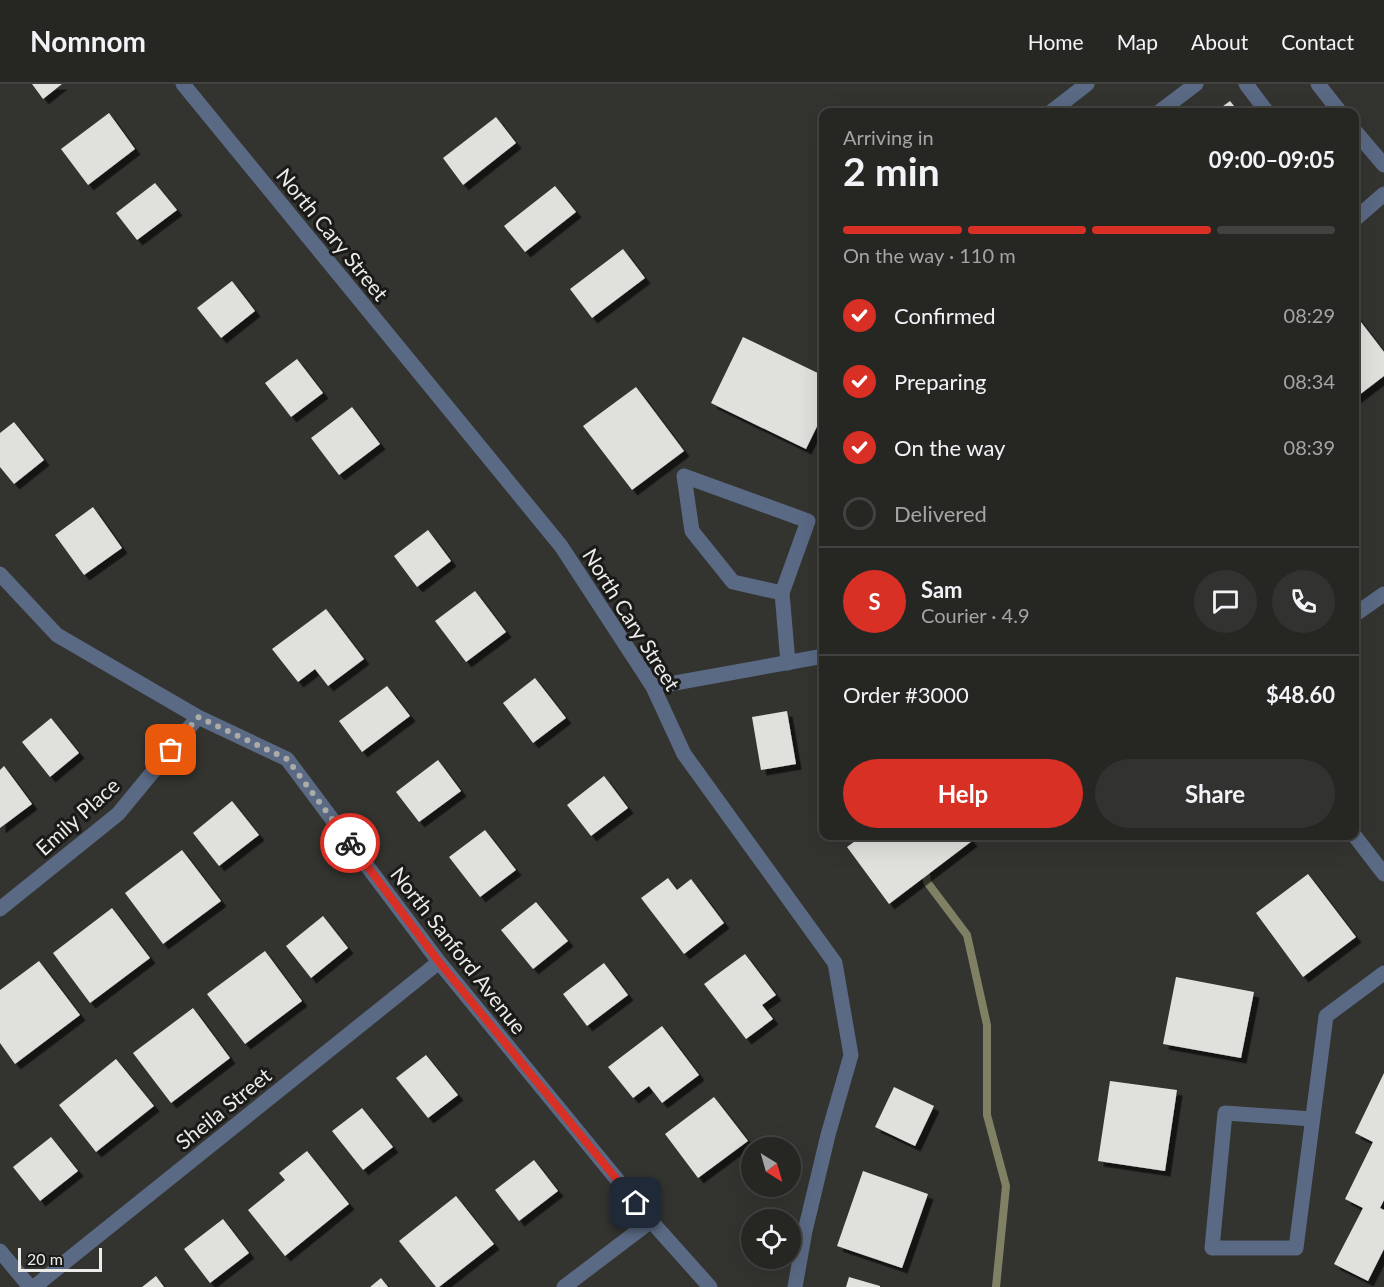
<!DOCTYPE html>
<html lang="en">
<head>
<meta charset="utf-8">
<style>
  body { margin:0; font-family:Lato,sans-serif; background:#323230; color:#f1f3f6; height:100vh; display:flex; flex-direction:column; font-size:22px; white-space:nowrap }
  * { box-sizing:border-box; margin:0 }
  p { font-size:20px; color:#a4a5a6 }
  .icon { flex:none; width:33px; height:33px; fill:none; stroke:currentColor; stroke-width:2; stroke-linecap:round; stroke-linejoin:round }
  .map { position:relative; flex:1; overflow:hidden }
  .panel { position:absolute; left:819px; top:24px; width:540px; height:732px; display:flex; flex-direction:column; background:#262623; border-radius:12px; box-shadow:0 6px 24px #0002,0 0 0 2px #424341 }
  .panel>* { flex:none }
  .needle { width:39px; rotate:143deg }
  .buttons { position:absolute; left:741px; top:1053px; display:grid; gap:12px }
  .buttons a { display:grid; place-items:center; width:60px; height:60px; border-radius:50%; background:#262623; box-shadow:0 6px 24px #0002,0 0 0 2px #424341; font-size:30px }
  .scale { position:absolute; left:18px; bottom:15px; width:84px; box-sizing:border-box; padding-left:6px; border:3px solid #ebebe9; border-top:0; font-size:16px; line-height:21px; white-space:nowrap; color:#ebebe9; -webkit-text-stroke:4px #1a1a19; paint-order:stroke }
  .pin { position:absolute; display:grid; place-items:center; width:51px; height:51px; color:#fff; margin:-26px; border-radius:12px; box-shadow:0 3px 9px #0006 }
  .courier { position:absolute; display:grid; place-items:center; width:60px; height:60px; margin:-30px; border:4px solid #d93025; border-radius:50%; background:#fff; color:#222; box-shadow:0 2px 8px #0007 }
  .headline em { font-style:normal; font-weight:700 }
  .headline div { display:flex; flex-direction:column-reverse }
  .headline { display:flex; align-items:center; justify-content:space-between; height:102px; padding:0 24px }
  h1 { font-size:39px; font-weight:700; line-height:45px }
  .bar { display:grid; grid-template-columns:repeat(4,1fr); gap:9px 6px; align-content:center; height:72px; padding:0 24px }
  .bar i { height:8px; border-radius:4px; background:#424341 }
  .bar .on { background:#d93025 }
  .bar p { grid-column:span 4 }
  .line { display:flex; align-items:center; gap:15px; padding:0 24px; border-top:2px solid #424341 }
  .line div { flex:1 }
  .round { display:grid; place-items:center; flex:none; width:63px; height:63px; border-radius:32px; background:#323230 }
  ol { padding:0 24px; list-style:none }
  li { display:flex; align-items:center; gap:18px; height:66px }
  li p { margin-inline-start:auto }
  li .icon { padding:6px; border-radius:50%; background:#d93025; color:#fff; stroke-width:4 }
  li:last-child { color:#a4a5a6 }
  li i { width:33px; height:33px; border:3px solid #424341; border-radius:50% }
  .action { display:flex; gap:12px; margin-top:auto; padding:12px 24px }
  .action a { flex:1; height:69px; border-radius:36px; background:#d93025; color:#fff; font-size:24px; font-weight:700; line-height:69px; text-align:center }
  .action a+a { background:#323230; color:#f1f3f6 }
  header { display:flex; align-items:center; gap:36px; box-sizing:border-box; height:84px; padding:0 30px; background:#262623; border-bottom:2px solid #424341 }
  header strong { font-size:28px }
  nav { display:flex; gap:33px; margin-inline-start:auto; font-size:21px }
  .map>svg:first-child { display:block }
  .lines { fill:none; stroke-linecap:round; stroke-linejoin:round }
  .stream { stroke:#808164; stroke-width:8 }
  .building { fill:#e0e1dc; filter:url(#shadow) }
  .lane { stroke:#5a6984; stroke-width:15 }
  .street { stroke:#5a6984; stroke-width:15 }
  .done { stroke:#ababa8; stroke-width:6; stroke-dasharray:0 10.8 }
  .route { stroke:#d93025; stroke-width:8 }
  .labels { text-anchor:middle; dominant-baseline:central; stroke-width:6; stroke-linejoin:round; paint-order:stroke }
  .street-label { font-size:21px; fill:#ebebe9; stroke:#1a1a19 }
</style>
</head>
<body>
<header>
<strong>Nomnom</strong>
<nav><a>Home</a><a>Map</a><a>About</a><a>Contact</a></nav>
</header>
<div class="map">
<svg width="1384" height="1203" viewBox="0 0 1384 1203">
  <defs>
    <filter id="shadow"><feDropShadow dx="5.5" dy="5.5" stdDeviation="0" flood-color="#0009"/></filter>
  </defs>
  <rect width="100%" height="100%" fill="#33332f"/>
  <g class="lines">
    <path class="stream" d="M 925,782 L 927,798 L 967,851 L 987,941 L 987,1031 L 1006,1102 L 996,1203"/>
  </g>
  <path class="building" d="M 32,0 L 62,0 L 43,15 Z
    M 1230,17 L 1239,28 L 1215,28 Z
    M 109,29 L 135,65 L 88,101 L 61,65 Z
    M 496,33 L 516,59 L 463,101 L 443,74 Z
    M 155,99 L 177,126 L 137,156 L 116,129 Z
    M 555,102 L 576,128 L 525,168 L 504,142 Z
    M 623,165 L 645,194 L 592,234 L 570,205 Z
    M 232,197 L 255,227 L 221,254 L 197,224 Z
    M 1354,229 L 1384,268 L 1384,292 L 1354,315 Z
    M 743,253 L 824,292 L 824,328 L 806,365 L 711,319 Z
    M 297,275 L 323,309 L 291,333 L 265,299 Z
    M 636,303 L 684,367 L 632,406 L 583,342 Z
    M 352,323 L 380,360 L 339,391 L 311,354 Z
    M 14,338 L 44,376 L 14,400 L 0,383 L 0,349 Z
    M 93,423 L 122,464 L 84,491 L 55,451 Z
    M 428,446 L 451,477 L 417,503 L 394,472 Z
    M 475,507 L 506,548 L 466,578 L 435,537 Z
    M 326,525 L 364,575 L 328,602 L 315,585 L 298,598 L 272,565 Z
    M 535,594 L 566,634 L 533,659 L 503,619 Z
    M 387,602 L 410,632 L 362,668 L 339,637 Z
    M 787,627 L 796,680 L 761,686 L 752,633 Z
    M 51,634 L 79,669 L 50,693 L 22,658 Z
    M 438,676 L 461,707 L 419,738 L 396,708 Z
    M 4,682 L 32,720 L 0,744 L 0,686 Z
    M 604,692 L 628,724 L 591,752 L 567,721 Z
    M 232,717 L 259,751 L 219,782 L 193,749 Z
    M 485,746 L 516,786 L 480,813 L 449,773 Z
    M 862,752 L 968,752 L 972,757 L 889,820 L 847,763 Z
    M 182,766 L 221,817 L 163,860 L 125,809 Z
    M 1308,790 L 1356,853 L 1303,893 L 1256,829 Z
    M 668,794 L 677,806 L 691,795 L 724,839 L 684,870 L 641,814 Z
    M 536,818 L 568,857 L 533,885 L 501,846 Z
    M 112,824 L 150,874 L 90,919 L 53,869 Z
    M 323,832 L 348,864 L 311,894 L 286,862 Z
    M 265,867 L 302,917 L 245,960 L 207,910 Z
    M 745,870 L 776,911 L 762,921 L 773,935 L 746,955 L 704,900 Z
    M 39,877 L 80,931 L 15,980 L 0,959 L 0,906 Z
    M 604,879 L 628,911 L 587,942 L 563,910 Z
    M 1176,893 L 1254,908 L 1241,974 L 1163,960 Z
    M 193,924 L 230,974 L 171,1019 L 133,969 Z
    M 662,942 L 699,991 L 662,1019 L 649,1002 L 633,1014 L 608,983 Z
    M 426,971 L 458,1011 L 428,1034 L 396,994 Z
    M 116,975 L 154,1022 L 96,1068 L 59,1021 Z
    M 1384,989 L 1384,1116 L 1380,1124 L 1384,1126 L 1384,1165 L 1368,1197 L 1334,1180 L 1363,1124 L 1345,1115 L 1373,1058 L 1355,1049 Z
    M 1110,997 L 1177,1006 L 1165,1087 L 1098,1077 Z
    M 894,1003 L 934,1022 L 915,1062 L 875,1043 Z
    M 714,1013 L 748,1057 L 698,1094 L 665,1050 Z
    M 362,1024 L 393,1063 L 363,1086 L 332,1047 Z
    M 51,1053 L 78,1087 L 40,1117 L 13,1083 Z
    M 307,1067 L 349,1120 L 285,1172 L 248,1126 L 285,1096 L 279,1089 Z
    M 534,1076 L 558,1107 L 519,1137 L 495,1106 Z
    M 863,1087 L 928,1110 L 902,1184 L 837,1162 Z
    M 456,1112 L 494,1160 L 439,1203 L 436,1203 L 399,1157 Z
    M 223,1135 L 249,1169 L 210,1199 L 184,1165 Z
    M 156,1192 L 164,1203 L 142,1203 Z
    M 849,1193 L 880,1202 L 880,1203 L 846,1203 Z
    M 381,1194 L 388,1203 L 370,1203 Z"/>
  <g class="lines">
    <path class="lane" d="M 1246,0 L 1267,28
      M 1051,28 L 1087,0
      M 1159,28 L 1196,0
      M 1354,136 L 1384,110
      M 782,509 L 733,498 L 692,447 L 684,392 L 808,437 L 782,509 L 788,579"/>
    <path class="street" d="M 183,0 L 561,462 L 653,603 L 684,670 L 835,879 L 851,971 L 828,1051 L 805,1147 L 795,1203
      M 1318,0 L 1340,28
      M 1354,46 L 1384,81
      M 0,490 L 57,551 L 198,633 L 287,675 L 439,878 L 651,1137 L 710,1203
      M 1354,531 L 1384,510
      M 653,603 L 824,572
      M 1354,751 L 1384,790
      M 0,825 L 118,730 L 198,633
      M 1312,1035 L 1225,1029 L 1212,1164 L 1296,1164 L 1326,932 L 1384,889
      M 0,1167 L 30,1203
      M 34,1203 L 439,878
      M 564,1203 L 651,1137"/>
  </g>
  <g class="lines">
    <path class="done" d="M 171,666 L 198,633 L 287,675 L 350,759"/>
    <path class="route" d="M 350,759 L 439,878 L 636,1119"/>
  </g>
  <g class="labels">
    <g class="street-label">
      <text transform="translate(333 150) rotate(51)">North Cary Street</text>
      <text transform="translate(632 535) rotate(58)">North Cary Street</text>
      <text transform="translate(77 732) rotate(-42)">Emily Place</text>
      <text transform="translate(459 866) rotate(52)">North Sanford Avenue</text>
      <text transform="translate(223 1024) rotate(-39)">Sheila Street</text>
    </g>
  </g>
</svg>
<div class="buttons">
<a><svg class="needle" viewBox="-14 -14 28 28"><path d="M0-13l5 13h-10z" fill="#e53935"/><path d="M0 13l5-13h-10z" fill="#a4a5a6"/></svg></a>
<a><svg class="icon" aria-label="locate" viewBox="0 0 24 24"><circle cx="12" cy="12" r="6"/><path d="M12 2v4M12 18v4M2 12h4M18 12h4"/></svg></a>
</div>
<div class="scale">20 m</div>
<div class="pin" style="left:171px;top:666px;background:#ea580c"><svg class="icon" aria-label="bag" viewBox="0 0 24 24"><path d="M5 8h14l-1 12H6zM9 8a3 3 0 0 1 6 0"/></svg></div>
<div class="pin" style="left:636px;top:1119px;background:#1f2937"><svg class="icon" aria-label="home" viewBox="0 0 24 24"><path d="M3 11l9-7 9 7M6 9v11h12V9"/></svg></div>
<div class="courier" style="left:350px;top:759px"><svg class="icon" aria-label="bike" viewBox="0 0 24 24"><circle cx="6" cy="16" r="4"/><circle cx="18" cy="16" r="4"/><path d="M6 16l4-8h5l3 8M10 8l3 8H6M13 5h3"/></svg></div>
<section class="panel">
<div class="headline"><div><h1>2 min</h1><p>Arriving in</p></div><em>09:00–09:05</em></div>
<div class="bar"><i class="on"></i><i class="on"></i><i class="on"></i><i></i><p>On the way · 110 m</p></div>
<ol>
<li><svg class="icon" aria-label="check" viewBox="0 0 24 24"><path d="M5 12l5 5 9-10"/></svg>Confirmed<p>08:29</p></li>
<li><svg class="icon" aria-label="check" viewBox="0 0 24 24"><path d="M5 12l5 5 9-10"/></svg>Preparing<p>08:34</p></li>
<li><svg class="icon" aria-label="check" viewBox="0 0 24 24"><path d="M5 12l5 5 9-10"/></svg>On the way<p>08:39</p></li>
<li><i></i>Delivered</li>
</ol>
<div class="line" style="height:108px"><b class="round" style="background:#d93025;color:#fff">S</b><div><b>Sam</b><p>Courier · 4.9</p></div><a class="round"><svg class="icon" aria-label="chat" viewBox="0 0 24 24"><path d="M4 5h16v11H9l-5 4z"/></svg></a><a class="round"><svg class="icon" aria-label="phone" viewBox="0 0 24 24"><path d="M5 4h4l2 5-3 2q2 4 5 5l2-3 5 2v4C11 20 4 13 5 4z"/></svg></a></div>
<div class="line" style="height:78px"><div>Order #3000</div><b>$48.60</b></div>
<div class="action"><a>Help</a><a>Share</a></div>
</section>
</div>
</body>
</html>
